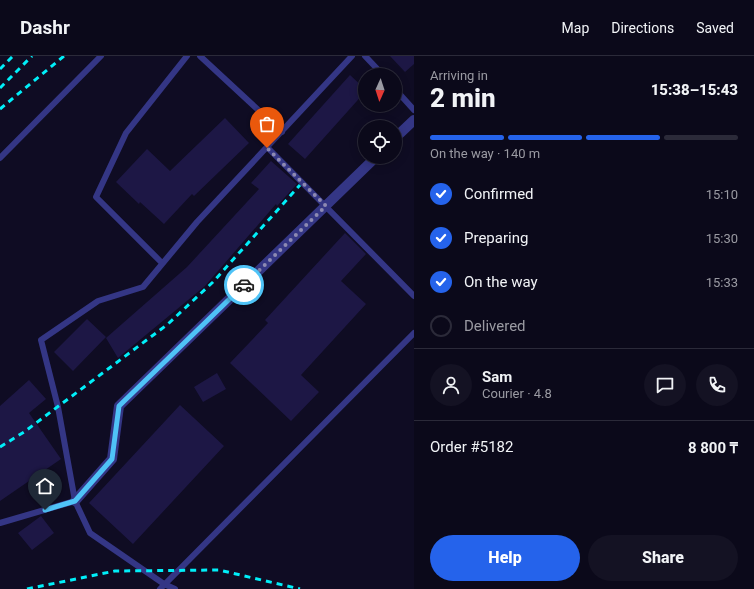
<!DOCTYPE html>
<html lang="en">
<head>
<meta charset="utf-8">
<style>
  body { margin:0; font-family:Roboto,sans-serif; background:#141223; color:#f1f3f6; height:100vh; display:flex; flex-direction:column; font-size:15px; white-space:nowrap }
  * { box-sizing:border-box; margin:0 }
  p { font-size:13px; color:#9a9aa2 }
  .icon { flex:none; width:22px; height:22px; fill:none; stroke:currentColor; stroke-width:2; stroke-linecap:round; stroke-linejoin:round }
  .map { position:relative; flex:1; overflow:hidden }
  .sheet { display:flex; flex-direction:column; background:#0b091a; width:340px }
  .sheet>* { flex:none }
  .needle { width:26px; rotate:183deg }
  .tools { position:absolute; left:358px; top:12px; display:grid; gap:8px }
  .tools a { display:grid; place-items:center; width:44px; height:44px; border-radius:50%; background:#0b091a; box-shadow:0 2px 10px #0003,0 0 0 1px #2b2a39; font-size:20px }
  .pin { position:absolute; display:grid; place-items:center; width:34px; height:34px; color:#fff; margin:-41px -17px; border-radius:50% 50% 50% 0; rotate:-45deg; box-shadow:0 0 4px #0007 }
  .pin .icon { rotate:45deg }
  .courier { position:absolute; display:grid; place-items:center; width:40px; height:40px; margin:-20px; border:3px solid #4fc3f7; border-radius:50%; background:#fff; color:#222; box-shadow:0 1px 5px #0007 }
  .summary em { font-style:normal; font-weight:800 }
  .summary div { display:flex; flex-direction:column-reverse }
  .summary { display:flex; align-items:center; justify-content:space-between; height:68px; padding:0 16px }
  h1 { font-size:26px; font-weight:800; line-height:30px }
  .bar { display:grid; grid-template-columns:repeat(4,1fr); gap:6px 4px; align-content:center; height:48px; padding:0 16px }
  .bar i { height:5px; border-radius:3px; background:#2b2a39 }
  .bar .on { background:#2563eb }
  .bar p { grid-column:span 4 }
  .line { display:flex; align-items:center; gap:10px; padding:0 16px; border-top:1px solid #2b2a39 }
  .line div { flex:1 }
  .round { display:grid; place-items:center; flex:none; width:42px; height:42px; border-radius:21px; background:#141223 }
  ol { padding:0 16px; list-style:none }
  li { display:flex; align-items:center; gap:12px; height:44px }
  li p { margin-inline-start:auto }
  li .icon { padding:4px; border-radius:50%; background:#2563eb; color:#fff; stroke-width:4 }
  li:last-child { color:#9a9aa2 }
  li i { width:22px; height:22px; border:2px solid #2b2a39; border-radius:50% }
  .primary-button { display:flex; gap:8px; margin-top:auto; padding:8px 16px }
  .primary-button a { flex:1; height:46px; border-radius:24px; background:#2563eb; color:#fff; font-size:16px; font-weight:800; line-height:46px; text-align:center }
  .primary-button a+a { background:#141223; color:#f1f3f6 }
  header { display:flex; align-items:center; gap:24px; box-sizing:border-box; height:56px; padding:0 20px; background:#0b091a; border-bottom:1px solid #2b2a39 }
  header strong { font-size:19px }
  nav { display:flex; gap:22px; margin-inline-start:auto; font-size:14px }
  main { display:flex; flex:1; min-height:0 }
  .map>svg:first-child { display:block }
  .building { fill:#1d1745 }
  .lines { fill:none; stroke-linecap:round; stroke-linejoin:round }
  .lane { stroke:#343685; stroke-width:6 }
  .street { stroke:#343685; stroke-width:10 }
  .rail { stroke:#00eff9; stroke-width:3; stroke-dasharray:6 5; stroke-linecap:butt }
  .done { stroke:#8d8ab2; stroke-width:4; stroke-dasharray:0 7.2 }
  .route { stroke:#4fc3f7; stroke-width:5 }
</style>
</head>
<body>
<header>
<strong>Dashr</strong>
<nav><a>Map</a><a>Directions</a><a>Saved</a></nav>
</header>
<main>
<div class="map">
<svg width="414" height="533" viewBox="0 0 414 533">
  <rect width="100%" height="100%" fill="#0f0c23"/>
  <path class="building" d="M 390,0 L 414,0 L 414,8 L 405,16 Z
    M 350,19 L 365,33 L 365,36 L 305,103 L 288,88 Z
    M 225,62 L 249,87 L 194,140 L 192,138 L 164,168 L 140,146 L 139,148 L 116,126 L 147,93 L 170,115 Z
    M 271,105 L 297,128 L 277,150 L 276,148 L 205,230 L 118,302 L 106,282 L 187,211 L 259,133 L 251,127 Z
    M 345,177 L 366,198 L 341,225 L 366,248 L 301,319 L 319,336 L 291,365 L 230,307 L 268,267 L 265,264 Z
    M 87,263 L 106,281 L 73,315 L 54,296 Z
    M 217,317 L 226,333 L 203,346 L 194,331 Z
    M 29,324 L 46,343 L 29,357 L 61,403 L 0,445 L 0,350 Z
    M 180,349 L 224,390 L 133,488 L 89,447 Z
    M 41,460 L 54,477 L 32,494 L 18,477 Z"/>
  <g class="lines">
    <path class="lane" d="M 200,0 L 282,76
      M 365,0 L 383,19
      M 395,33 L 414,54
      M 267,91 L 414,240
      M 0,102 L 101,0
      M 162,207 L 96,141 L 126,77 L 187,0
      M 0,467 L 75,445
      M 160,533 L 414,277
      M 175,533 L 164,528 L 90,477 L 75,445 L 58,351 L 41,284 L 98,245 L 143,231 L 197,166 L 352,0"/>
    <path class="street" d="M 395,82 L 414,64
      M 75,445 L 112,403 L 119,350 L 376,101"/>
    <path class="rail" d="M 0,13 L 13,0
      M 0,32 L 32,0
      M 0,53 L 64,0
      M 0,391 L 24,376 L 168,268 L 213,226 L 300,129
      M 27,533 L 115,515 L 219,514 L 300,533"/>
  </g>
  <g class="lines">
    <path class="done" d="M 244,229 L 326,150 L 267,92"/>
    <path class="route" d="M 45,454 L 75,445 L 112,403 L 119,350 L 244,229"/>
  </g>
</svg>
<div class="tools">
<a><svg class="needle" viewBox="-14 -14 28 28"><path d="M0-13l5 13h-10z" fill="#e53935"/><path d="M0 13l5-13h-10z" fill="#9a9aa2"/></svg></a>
<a><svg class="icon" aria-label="locate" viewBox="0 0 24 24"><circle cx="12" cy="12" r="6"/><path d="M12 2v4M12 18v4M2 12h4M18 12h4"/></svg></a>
</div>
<div class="pin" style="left:267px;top:92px;background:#ea580c"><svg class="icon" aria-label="bag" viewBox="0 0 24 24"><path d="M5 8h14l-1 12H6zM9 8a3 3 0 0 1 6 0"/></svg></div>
<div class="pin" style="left:45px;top:454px;background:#1f2937"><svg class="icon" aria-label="home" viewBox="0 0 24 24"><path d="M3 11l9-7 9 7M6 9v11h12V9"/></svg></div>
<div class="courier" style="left:244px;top:229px"><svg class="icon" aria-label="car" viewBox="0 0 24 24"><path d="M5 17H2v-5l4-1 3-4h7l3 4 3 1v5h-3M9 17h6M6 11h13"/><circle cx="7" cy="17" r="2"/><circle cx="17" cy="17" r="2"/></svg></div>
</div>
<section class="sheet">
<div class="summary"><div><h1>2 min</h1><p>Arriving in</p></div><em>15:38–15:43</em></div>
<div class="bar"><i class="on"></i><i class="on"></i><i class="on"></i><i></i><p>On the way · 140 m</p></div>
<ol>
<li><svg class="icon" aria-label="check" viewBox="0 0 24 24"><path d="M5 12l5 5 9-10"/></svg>Confirmed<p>15:10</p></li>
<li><svg class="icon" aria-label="check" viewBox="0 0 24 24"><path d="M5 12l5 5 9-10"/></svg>Preparing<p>15:30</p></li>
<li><svg class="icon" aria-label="check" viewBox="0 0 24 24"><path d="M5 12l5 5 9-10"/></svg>On the way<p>15:33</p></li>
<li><i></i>Delivered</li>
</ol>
<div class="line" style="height:72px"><a class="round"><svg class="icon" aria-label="person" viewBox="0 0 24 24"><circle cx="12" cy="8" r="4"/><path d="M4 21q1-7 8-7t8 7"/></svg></a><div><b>Sam</b><p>Courier · 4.8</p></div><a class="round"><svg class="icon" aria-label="chat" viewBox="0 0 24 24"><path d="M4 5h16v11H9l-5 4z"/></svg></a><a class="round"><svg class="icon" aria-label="phone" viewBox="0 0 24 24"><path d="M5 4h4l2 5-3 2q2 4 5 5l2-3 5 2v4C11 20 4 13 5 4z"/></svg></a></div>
<div class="line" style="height:52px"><div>Order #5182</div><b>8 800 ₸</b></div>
<div class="primary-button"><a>Help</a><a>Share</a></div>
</section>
</main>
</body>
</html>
